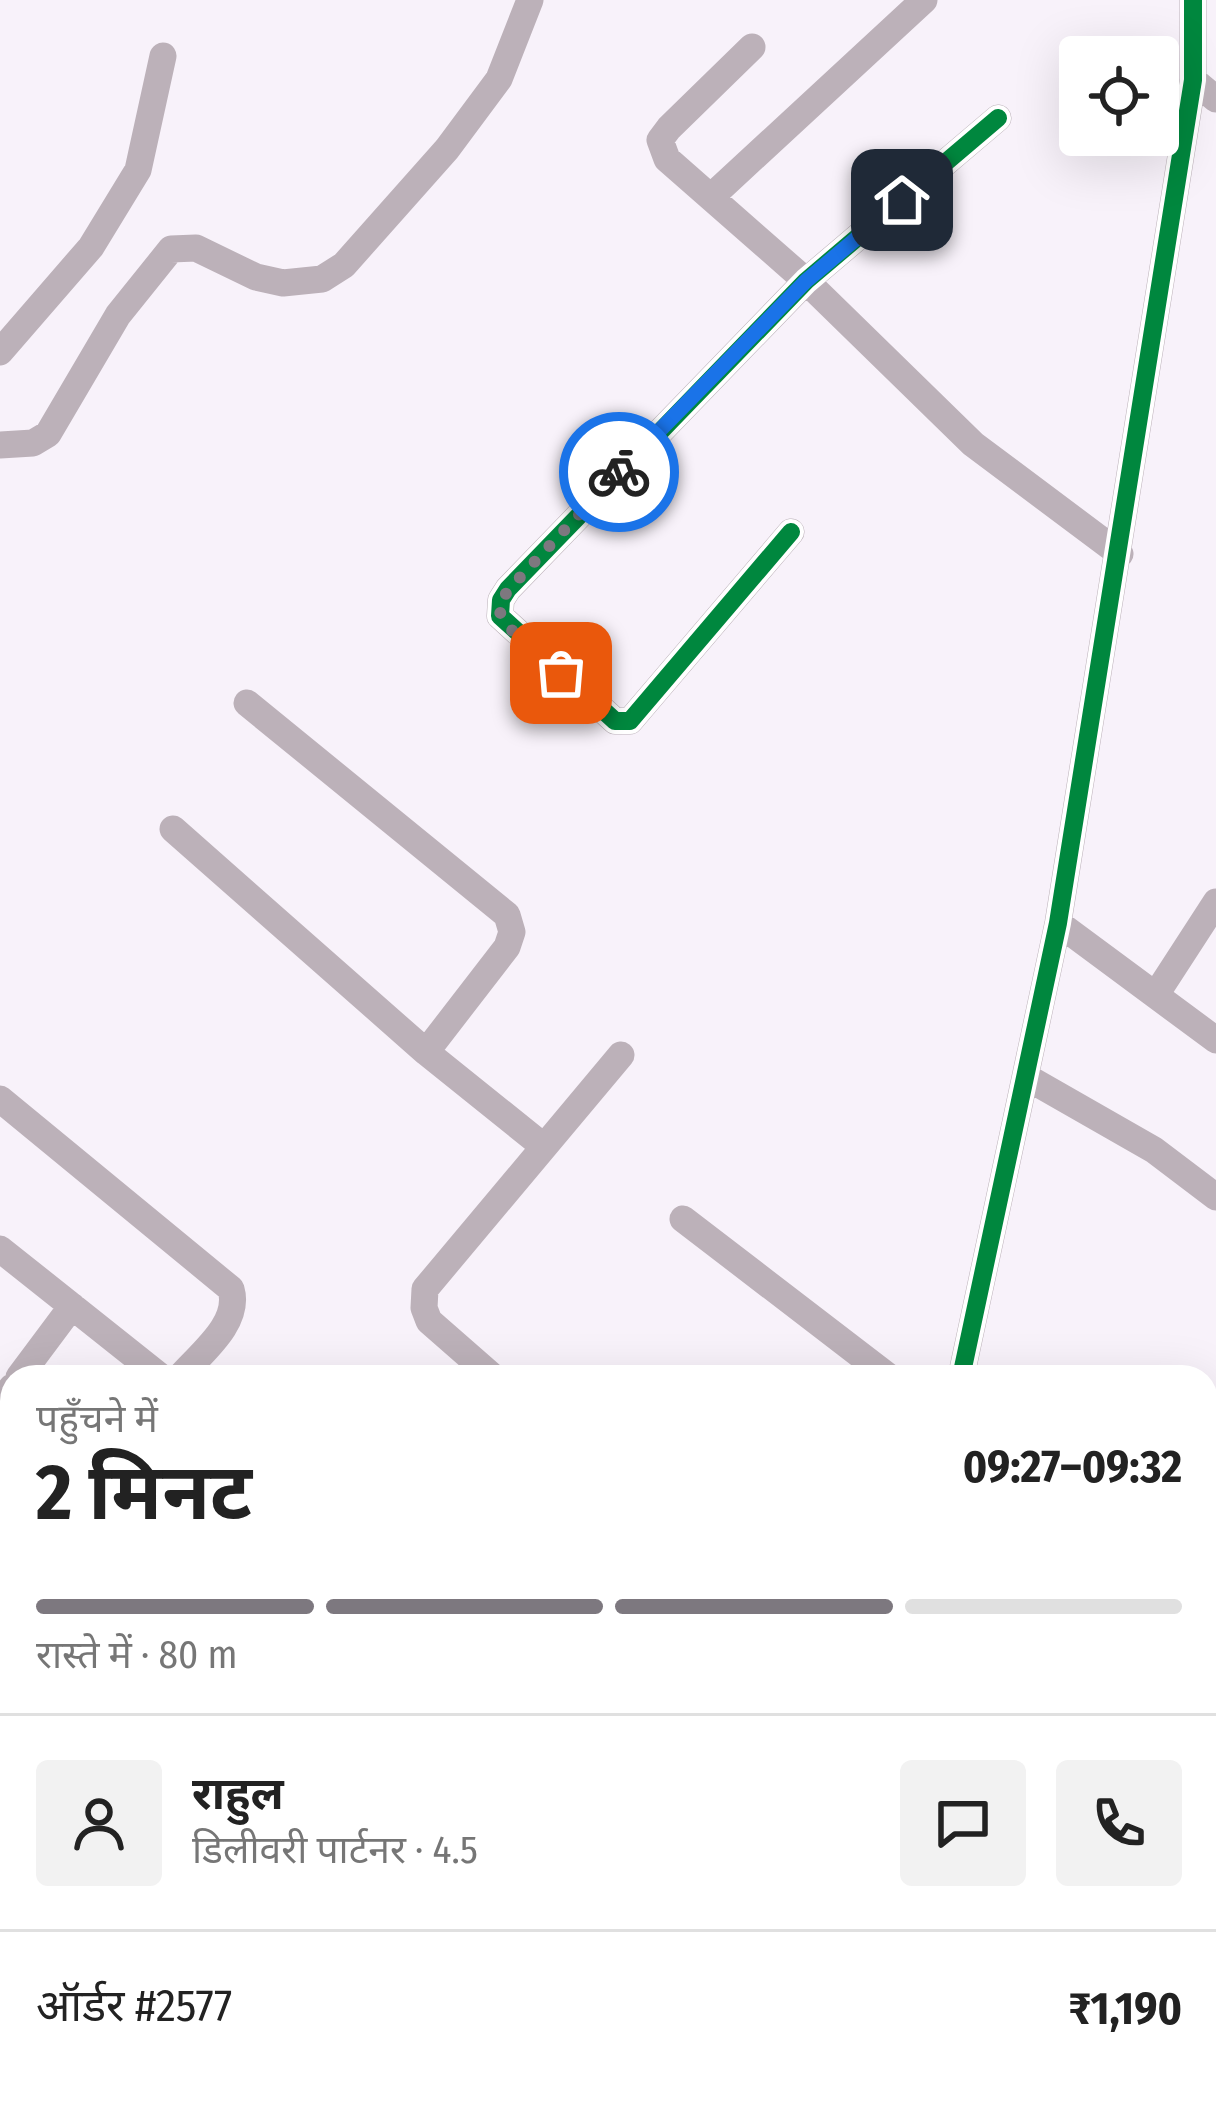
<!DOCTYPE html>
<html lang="hi">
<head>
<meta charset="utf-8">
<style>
  body { margin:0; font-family:"Fira Sans Condensed","Noto Sans Devanagari",sans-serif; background:#f2f2f2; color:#222; height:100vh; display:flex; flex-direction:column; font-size:45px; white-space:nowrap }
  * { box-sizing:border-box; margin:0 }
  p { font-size:39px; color:#767676 }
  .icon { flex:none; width:66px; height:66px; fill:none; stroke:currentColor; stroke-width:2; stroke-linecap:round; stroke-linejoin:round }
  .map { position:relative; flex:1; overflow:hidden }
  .sheet { position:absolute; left:0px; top:1365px; width:1218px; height:744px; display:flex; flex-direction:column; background:#fff; border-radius:36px 36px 0 0; box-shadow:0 12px 48px #0002 }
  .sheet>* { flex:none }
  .fabs { position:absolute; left:1059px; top:36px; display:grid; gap:24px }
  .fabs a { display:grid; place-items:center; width:120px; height:120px; border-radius:12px; background:#fff; box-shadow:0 12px 48px #0002; font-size:60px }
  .pin { position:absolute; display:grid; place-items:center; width:102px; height:102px; color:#fff; margin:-51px; border-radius:24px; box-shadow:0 6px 18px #0006 }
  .courier { position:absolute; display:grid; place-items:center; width:120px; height:120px; margin:-60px; border:9px solid #1a73e8; border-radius:50%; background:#fff; color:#222; box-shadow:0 3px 15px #0007 }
  .summary em { font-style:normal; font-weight:700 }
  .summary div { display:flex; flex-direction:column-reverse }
  .summary { display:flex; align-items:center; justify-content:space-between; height:204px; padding:0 36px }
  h1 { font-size:78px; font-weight:700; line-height:90px }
  .bar { display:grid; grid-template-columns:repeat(4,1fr); gap:18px 12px; align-content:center; height:144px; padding:0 36px }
  .bar i { height:15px; border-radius:9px; background:#e0e0e0 }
  .bar .current { background:#7d787f }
  .bar p { grid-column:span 4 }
  .line { display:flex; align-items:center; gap:30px; padding:0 36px; border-top:3px solid #e0e0e0 }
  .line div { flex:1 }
  .round { display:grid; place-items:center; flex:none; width:126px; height:126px; border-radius:12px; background:#f2f2f2 }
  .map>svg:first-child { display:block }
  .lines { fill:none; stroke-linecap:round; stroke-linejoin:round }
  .street { stroke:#bcb1b9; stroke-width:27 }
  .cycleway-casing { stroke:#fff; stroke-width:26 }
  .cycleway { stroke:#00873e; stroke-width:18 }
  .done { stroke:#7d787f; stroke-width:12; stroke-dasharray:0 21.6 }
  .route { stroke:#1a73e8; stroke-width:15 }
</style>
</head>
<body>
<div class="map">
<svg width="1216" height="2109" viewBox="0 0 1216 2109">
  <rect width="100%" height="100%" fill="#f8f2fa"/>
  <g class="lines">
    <path class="street" d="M 752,47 L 669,128 L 660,140 L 667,159 L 806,281 L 973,444 L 1120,554
      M 1193,80 L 1216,99
      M 711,197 L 924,0
      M 0,352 L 91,247 L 138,170 L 163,56
      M 0,445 L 33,443 L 48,434 L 118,315 L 171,249 L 196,248 L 256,277 L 283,283 L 322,279 L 344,265 L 447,149 L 499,79 L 530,0
      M 791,532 L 630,721 L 615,721 L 500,616 L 501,600 L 508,589 L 806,281 L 998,118
      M 247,703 L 507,915 L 512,932 L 507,947 L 426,1052
      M 173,829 L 426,1052 L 543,1146
      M 1058,923 L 1216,1040
      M 1157,993 L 1216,902
      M 1028,1078 L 1154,1150 L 1216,1197
      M 0,1099 L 231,1289 C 241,1323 201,1353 180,1377
      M 683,1219 L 889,1377
      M 0,1249 L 161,1377
      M 19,1377 L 72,1306
      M 493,1377 L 429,1321 L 424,1308 L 425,1289 L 621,1055
      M 961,1377 L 1058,923 L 1193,80 L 1193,0
      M 0,1403 L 12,1387
      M 1206,1543 L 1216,1531
      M 1206,1742 L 1216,1751
      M 1206,1929 L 1216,1918
      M 0,1985 L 12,1991
      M 48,2109 L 55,2097
      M 257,2109 L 264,2097
      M 429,2109 L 436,2097
      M 659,2109 L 663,2097
      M 1050,2109 L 1051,2097"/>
    <g class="cycleway-casing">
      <path id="cycleway" d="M 791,532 L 630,721 L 615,721 L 500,616 L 501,600 L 508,589 L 806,281 L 998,118
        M 961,1377 L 1058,923 L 1193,80 L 1193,0"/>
    </g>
    <use href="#cycleway" class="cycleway"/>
  </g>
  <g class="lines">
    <path class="done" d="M 561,673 L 506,625 L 498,608 L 508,590 L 619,472"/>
    <path class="route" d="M 619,472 L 806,281 L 902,200"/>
  </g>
</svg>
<div class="fabs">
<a><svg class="icon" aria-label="locate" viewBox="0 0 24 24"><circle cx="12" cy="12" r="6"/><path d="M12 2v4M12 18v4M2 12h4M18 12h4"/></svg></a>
</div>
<div class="pin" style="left:561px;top:673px;background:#ea580c"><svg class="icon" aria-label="bag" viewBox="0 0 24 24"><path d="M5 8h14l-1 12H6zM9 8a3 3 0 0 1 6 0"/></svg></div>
<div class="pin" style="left:902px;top:200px;background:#1f2937"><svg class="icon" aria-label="home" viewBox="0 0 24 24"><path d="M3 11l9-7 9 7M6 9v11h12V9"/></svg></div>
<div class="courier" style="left:619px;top:472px"><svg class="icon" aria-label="bike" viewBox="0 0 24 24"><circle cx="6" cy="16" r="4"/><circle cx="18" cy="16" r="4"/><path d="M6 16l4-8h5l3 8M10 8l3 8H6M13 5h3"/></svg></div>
<section class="sheet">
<div class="summary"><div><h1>2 मिनट</h1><p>पहुँचने में</p></div><em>09:27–09:32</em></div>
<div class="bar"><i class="current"></i><i class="current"></i><i class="current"></i><i></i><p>रास्ते में · 80 m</p></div>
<div class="line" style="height:216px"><a class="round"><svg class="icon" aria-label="person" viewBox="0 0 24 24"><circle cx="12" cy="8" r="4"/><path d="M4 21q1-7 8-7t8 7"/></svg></a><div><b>राहुल</b><p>डिलीवरी पार्टनर · 4.5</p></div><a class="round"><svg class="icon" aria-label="chat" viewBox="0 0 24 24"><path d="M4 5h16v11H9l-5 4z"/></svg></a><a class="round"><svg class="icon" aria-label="phone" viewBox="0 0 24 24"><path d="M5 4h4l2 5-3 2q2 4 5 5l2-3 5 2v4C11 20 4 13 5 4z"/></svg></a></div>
<div class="line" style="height:156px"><div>ऑर्डर #2577</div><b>₹1,190</b></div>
</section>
</div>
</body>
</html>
